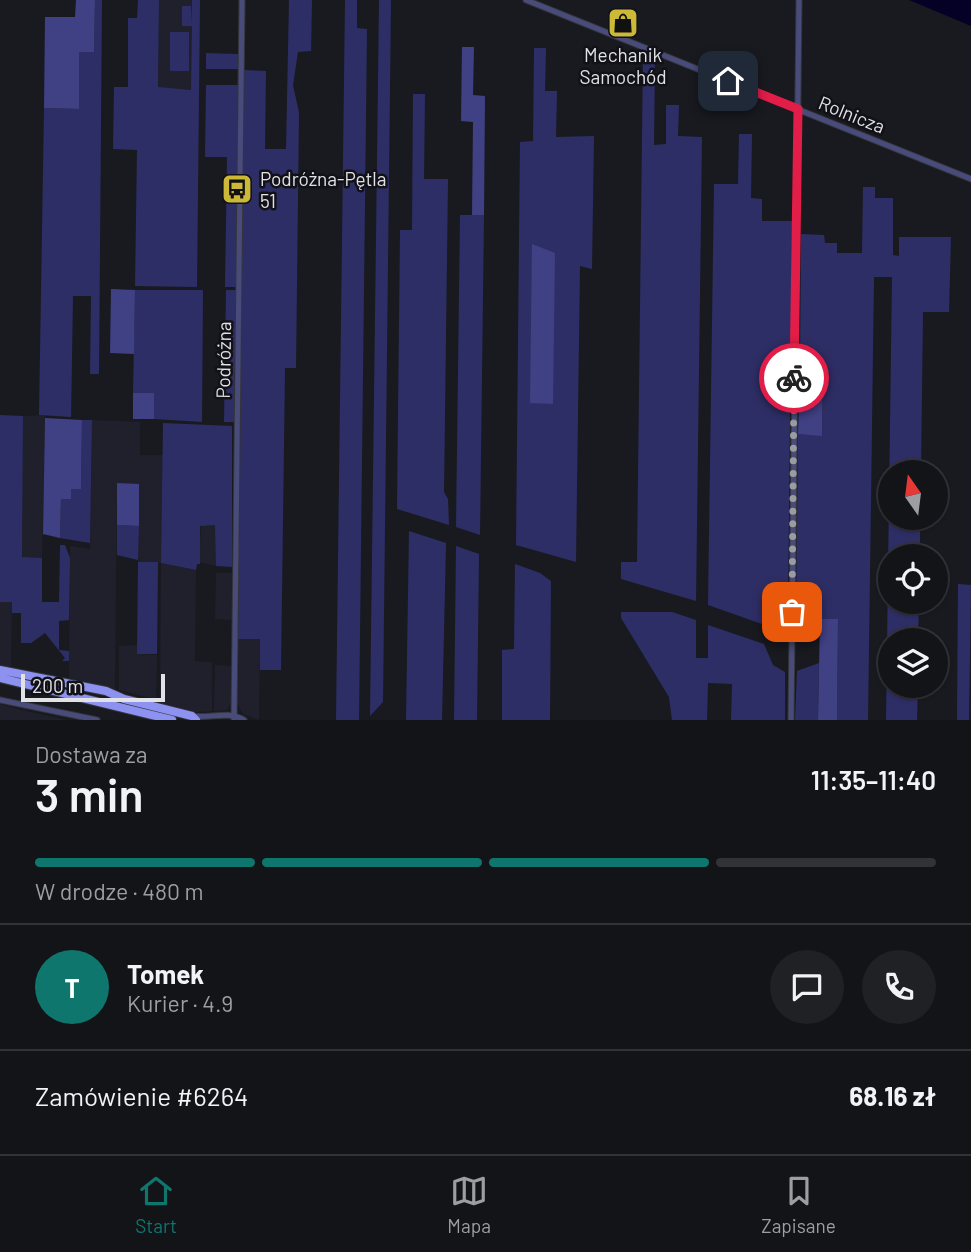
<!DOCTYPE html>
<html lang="pl">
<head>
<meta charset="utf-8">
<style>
  body { margin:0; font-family:Barlow,sans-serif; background:#202125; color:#f1f3f6; height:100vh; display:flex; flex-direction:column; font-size:26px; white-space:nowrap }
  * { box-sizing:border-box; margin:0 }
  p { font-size:23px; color:#9d9ea2 }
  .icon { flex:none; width:38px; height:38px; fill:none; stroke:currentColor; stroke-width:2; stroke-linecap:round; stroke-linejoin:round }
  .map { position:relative; height:720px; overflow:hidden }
  .side { display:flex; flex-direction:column; background:#131418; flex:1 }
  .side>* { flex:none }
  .needle { width:46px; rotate:346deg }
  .tools { position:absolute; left:878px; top:460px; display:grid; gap:14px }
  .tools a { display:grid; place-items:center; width:70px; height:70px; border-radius:50%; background:#131418; box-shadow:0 2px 5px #0004,0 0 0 2px #323337; font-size:35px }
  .scale { position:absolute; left:21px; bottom:18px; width:144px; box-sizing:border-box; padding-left:7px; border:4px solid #e1e2e6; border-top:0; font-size:19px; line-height:24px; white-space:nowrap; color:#e1e2e6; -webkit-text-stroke:5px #111117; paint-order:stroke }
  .pin { position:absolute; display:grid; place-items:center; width:60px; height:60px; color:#fff; margin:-30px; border-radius:14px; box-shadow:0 4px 10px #0006 }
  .courier { position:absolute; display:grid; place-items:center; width:70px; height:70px; margin:-35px; border:5px solid #e11d48; border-radius:50%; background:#fff; color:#222; box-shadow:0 2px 9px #0007 }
  .summary em { font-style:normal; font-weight:600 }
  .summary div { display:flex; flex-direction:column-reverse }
  .summary { display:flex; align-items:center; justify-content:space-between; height:119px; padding:0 35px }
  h1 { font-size:46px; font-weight:600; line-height:52px }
  .bar { display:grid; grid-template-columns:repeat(4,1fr); gap:10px 7px; align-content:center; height:84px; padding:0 35px }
  .bar i { height:9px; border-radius:5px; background:#323337 }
  .bar .on { background:#0f766e }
  .bar p { grid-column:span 4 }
  .line { display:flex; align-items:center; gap:18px; padding:0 35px; border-top:2px solid #323337 }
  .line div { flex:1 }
  .round { display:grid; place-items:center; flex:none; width:74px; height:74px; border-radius:37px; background:#202125 }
  .tab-bar { display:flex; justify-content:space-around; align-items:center; height:98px; border-top:2px solid #323337; background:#131418; font-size:19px; color:#9d9ea2 }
  .tab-bar a { display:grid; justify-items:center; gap:4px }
  .tab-bar .on { color:#0f766e }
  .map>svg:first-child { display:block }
  .built { fill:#1f202c }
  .green { fill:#2e2e66 }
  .forest { fill:#404084 }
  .water { fill:#050025 }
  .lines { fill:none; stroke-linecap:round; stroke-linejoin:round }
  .minor-casing { stroke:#35363c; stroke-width:7 }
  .highway-casing { stroke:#35363c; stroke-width:10 }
  .minor { stroke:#494c7b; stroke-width:5 }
  .highway { stroke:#8d92f0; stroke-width:8 }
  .done { stroke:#9b9ca1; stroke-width:7; stroke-dasharray:0 12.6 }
  .route { stroke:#e11d48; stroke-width:9 }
  .labels { text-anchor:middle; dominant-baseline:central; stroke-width:5; stroke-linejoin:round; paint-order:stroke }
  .poi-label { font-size:19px; fill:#e1e2e6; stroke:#111117 }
  .street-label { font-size:19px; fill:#e1e2e6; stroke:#111117 }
</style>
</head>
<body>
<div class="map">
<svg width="971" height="720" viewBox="0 0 971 720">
  <rect width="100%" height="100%" fill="#191a20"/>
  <path class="built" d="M 159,0 L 192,0 L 192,90 L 158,88 Z
    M 45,415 L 42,558 L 22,557 L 23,416 Z
    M 92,420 L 140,422 L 140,455 L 163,455 L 161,563 L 196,570 L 195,661 L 212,662 L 212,711 L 195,712 L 161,705 L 160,700 L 161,563 L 138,562 L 139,484 L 117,484 L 115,689 L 69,678 L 70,546 L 90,549 Z
    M 201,525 L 216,525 L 216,566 L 199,562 Z
    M 216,573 L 232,573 L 232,620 L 215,619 Z
    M 0,602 L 12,602 L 11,667 L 0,665 Z
    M 238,639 L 260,639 L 259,720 L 243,714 L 237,702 Z
    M 137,645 L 138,654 L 157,655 L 156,699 L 119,690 L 119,646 Z
    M 215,665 L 231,666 L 231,702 L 227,710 L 214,711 Z
    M 0,704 L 18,709 L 66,720 L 0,720 Z"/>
  <path class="green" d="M 95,0 L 102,0 L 99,374 L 90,374 L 91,296 L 73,296 L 71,417 L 39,415 L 44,108 L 79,109 L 79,52 L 94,51 Z
    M 138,0 L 159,0 L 158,87 L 191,90 L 192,26 L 182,26 L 182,6 L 191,6 L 192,25 L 192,0 L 200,0 L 197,287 L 135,286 L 137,150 L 113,149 L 114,87 L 128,87 L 128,18 L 137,18 Z
    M 289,0 L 312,0 L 311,51 L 298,52 L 293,85 L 299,113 L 296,368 L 285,368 L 281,670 L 260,670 L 260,639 L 238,639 L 244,70 L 266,71 L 265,149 L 286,149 Z
    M 345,0 L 357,0 L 357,28 L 367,29 L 359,720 L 336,720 Z
    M 379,0 L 391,0 L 383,702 L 370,716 Z
    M 170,32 L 189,32 L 189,71 L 170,71 Z
    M 534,48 L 546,48 L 545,91 L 557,91 L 556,137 L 594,136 L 592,269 L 580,266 L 576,562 L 516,545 L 520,142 L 533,141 Z
    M 643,52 L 655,56 L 654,145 L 666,144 L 666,105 L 679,105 L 678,136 L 702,137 L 696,601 L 621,579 L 621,562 L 637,562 Z
    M 206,53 L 238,54 L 238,69 L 206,69 Z
    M 206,85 L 238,85 L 236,287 L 225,287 L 227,157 L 205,157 Z
    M 413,94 L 425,94 L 424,179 L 448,179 L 444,492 L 448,499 L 449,525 L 397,509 L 400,230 L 412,230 Z
    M 739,134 L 752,134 L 751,198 L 762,199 L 762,221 L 792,221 L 788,610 L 777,615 L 765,625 L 708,605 L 714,184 L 738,184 Z
    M 863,187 L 875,187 L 875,198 L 893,198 L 893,255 L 899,256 L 899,237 L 951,237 L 949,312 L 923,312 L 921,472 L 891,472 L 891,518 L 920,518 L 920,556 L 891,556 L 891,602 L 919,602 L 918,640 L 891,640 L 891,686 L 918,686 L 917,720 L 886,720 L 892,277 L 874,277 L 868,720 L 837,720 L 838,619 L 820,619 L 796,610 L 798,434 L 822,435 L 823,368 L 800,368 L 801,234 L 824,235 L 825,243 L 837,243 L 837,253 L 862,253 Z
    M 460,215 L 484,215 L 480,535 L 456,527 Z
    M 135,290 L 203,290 L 202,422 L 154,419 L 154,394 L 133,393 Z
    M 226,290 L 236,290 L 234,422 L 224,422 Z
    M 0,415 L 23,416 L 22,557 L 42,558 L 42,602 L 59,602 L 60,545 L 65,545 L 70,558 L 69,620 L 59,621 L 59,650 L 69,651 L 69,661 L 62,661 L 65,658 L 45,633 L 31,643 L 21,643 L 21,613 L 12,613 L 12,602 L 0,602 Z
    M 82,420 L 92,420 L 90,543 L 60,538 L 61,498 L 71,489 L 81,489 Z
    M 163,423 L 232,426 L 232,567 L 216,566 L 215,525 L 200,526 L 200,564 L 197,564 L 196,570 L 161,563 Z
    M 117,525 L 139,526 L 138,560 L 117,555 Z
    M 409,531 L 446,543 L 442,720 L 406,720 Z
    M 456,546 L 479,554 L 477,720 L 454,720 Z
    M 138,562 L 158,562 L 157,654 L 137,654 Z
    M 515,564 L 540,573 L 551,581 L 550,720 L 502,720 L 502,650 L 514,649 Z
    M 958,584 L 971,585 L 969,720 L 957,720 Z
    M 621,612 L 672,612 L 696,620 L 696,658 L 708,658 L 708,625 L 764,644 L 773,665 L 785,672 L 785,720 L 731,720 L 732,684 L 708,683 L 707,720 L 672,720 L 669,697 L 621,618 Z
    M 819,663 L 818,720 L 795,720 L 797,671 Z"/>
  <path class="forest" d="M 76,0 L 95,0 L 94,52 L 79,52 L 79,109 L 44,108 L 45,17 L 75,17 Z
    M 462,47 L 474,47 L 473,95 L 485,96 L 484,215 L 472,215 L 473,122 L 461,121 Z
    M 532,244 L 555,253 L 553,404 L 530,403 Z
    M 111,289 L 135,290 L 134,354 L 110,353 Z
    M 800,368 L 823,368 L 822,436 L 798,434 Z
    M 133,393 L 154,393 L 154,419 L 133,419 Z
    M 45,418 L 82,420 L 81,489 L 71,489 L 71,499 L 61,499 L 60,538 L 43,534 Z
    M 117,483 L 139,484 L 139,526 L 117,525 Z
    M 820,619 L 838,619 L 837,720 L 818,720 Z"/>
  <path class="water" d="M 909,0 L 971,0 L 971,26 Z"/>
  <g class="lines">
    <g class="minor-casing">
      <path id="minor" d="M 526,0 L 971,179
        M 0,700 L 97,720
        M 192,716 C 210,719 227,710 244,720
        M 234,720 L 242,0
        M 791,720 L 799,0"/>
    </g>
    <g class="highway-casing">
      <path id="highway" d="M 0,670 L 106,691 L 124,699 L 192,716 L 196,720
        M 0,678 L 172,720"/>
    </g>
    <use href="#minor" class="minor"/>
    <use href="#highway" class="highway"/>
  </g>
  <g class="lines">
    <path class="done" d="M 792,612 L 794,378"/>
    <path class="route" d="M 728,81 L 798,109 L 794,378"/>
  </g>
  <defs>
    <g id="shop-square" transform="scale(1.575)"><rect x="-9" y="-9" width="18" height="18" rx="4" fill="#cdb938" stroke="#111117"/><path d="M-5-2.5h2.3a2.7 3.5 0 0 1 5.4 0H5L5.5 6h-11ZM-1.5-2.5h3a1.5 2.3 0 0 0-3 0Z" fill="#111"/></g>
    <g id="bus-square" transform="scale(1.575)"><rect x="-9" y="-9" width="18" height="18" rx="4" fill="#cdb938" stroke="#111117"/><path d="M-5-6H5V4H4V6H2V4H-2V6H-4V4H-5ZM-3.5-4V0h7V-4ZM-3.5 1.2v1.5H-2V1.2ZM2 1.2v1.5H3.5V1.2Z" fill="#111"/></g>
  </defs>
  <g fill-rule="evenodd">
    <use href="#shop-square" x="623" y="23"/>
    <use href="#bus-square" x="237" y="189"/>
  </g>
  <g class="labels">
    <g class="poi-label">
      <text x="623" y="54">Mechanik<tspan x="623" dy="22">Samochód</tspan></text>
      <text x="260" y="178" text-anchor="start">Podróżna-Pętla<tspan x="260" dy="22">51</tspan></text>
    </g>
    <g class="street-label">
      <text transform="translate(852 114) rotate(22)">Rolnicza</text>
      <text transform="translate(223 360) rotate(-89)">Podróżna</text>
    </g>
  </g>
</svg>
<div class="tools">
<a><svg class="needle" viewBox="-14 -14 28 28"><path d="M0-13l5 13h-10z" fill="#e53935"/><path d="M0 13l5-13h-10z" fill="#9d9ea2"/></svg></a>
<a><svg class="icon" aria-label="locate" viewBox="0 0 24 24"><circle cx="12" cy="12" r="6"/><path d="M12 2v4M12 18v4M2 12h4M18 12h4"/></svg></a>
<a><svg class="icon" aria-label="layers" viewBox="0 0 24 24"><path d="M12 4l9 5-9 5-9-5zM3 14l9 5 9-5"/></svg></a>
</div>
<div class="scale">200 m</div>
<div class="pin" style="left:792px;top:612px;background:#ea580c"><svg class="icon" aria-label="bag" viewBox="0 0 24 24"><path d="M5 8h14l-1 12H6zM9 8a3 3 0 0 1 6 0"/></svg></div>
<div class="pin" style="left:728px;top:81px;background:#1f2937"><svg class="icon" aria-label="home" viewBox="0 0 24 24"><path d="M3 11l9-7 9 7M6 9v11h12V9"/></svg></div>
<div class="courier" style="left:794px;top:378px"><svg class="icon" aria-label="bike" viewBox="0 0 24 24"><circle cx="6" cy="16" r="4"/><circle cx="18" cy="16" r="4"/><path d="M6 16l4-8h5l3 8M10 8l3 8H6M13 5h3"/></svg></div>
</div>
<section class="side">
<div class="summary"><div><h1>3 min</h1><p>Dostawa za</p></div><em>11:35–11:40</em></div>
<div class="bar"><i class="on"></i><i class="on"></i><i class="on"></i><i></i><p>W drodze · 480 m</p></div>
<div class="line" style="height:126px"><b class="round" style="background:#0f766e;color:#fff">T</b><div><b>Tomek</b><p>Kurier · 4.9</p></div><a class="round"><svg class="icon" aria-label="chat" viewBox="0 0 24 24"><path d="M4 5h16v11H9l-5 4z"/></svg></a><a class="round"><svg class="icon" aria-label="phone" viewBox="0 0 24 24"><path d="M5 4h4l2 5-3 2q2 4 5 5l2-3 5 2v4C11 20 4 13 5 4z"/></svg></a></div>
<div class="line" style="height:91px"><div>Zamówienie #6264</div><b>68.16 zł</b></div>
</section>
<nav class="tab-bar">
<a class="on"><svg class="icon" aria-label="home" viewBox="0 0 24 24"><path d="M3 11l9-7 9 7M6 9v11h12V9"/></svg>Start</a>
<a><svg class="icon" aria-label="map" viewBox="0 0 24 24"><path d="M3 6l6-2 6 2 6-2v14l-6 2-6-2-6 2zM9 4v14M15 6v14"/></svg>Mapa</a>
<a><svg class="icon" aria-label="saved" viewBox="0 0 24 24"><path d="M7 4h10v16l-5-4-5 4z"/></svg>Zapisane</a>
</nav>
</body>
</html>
